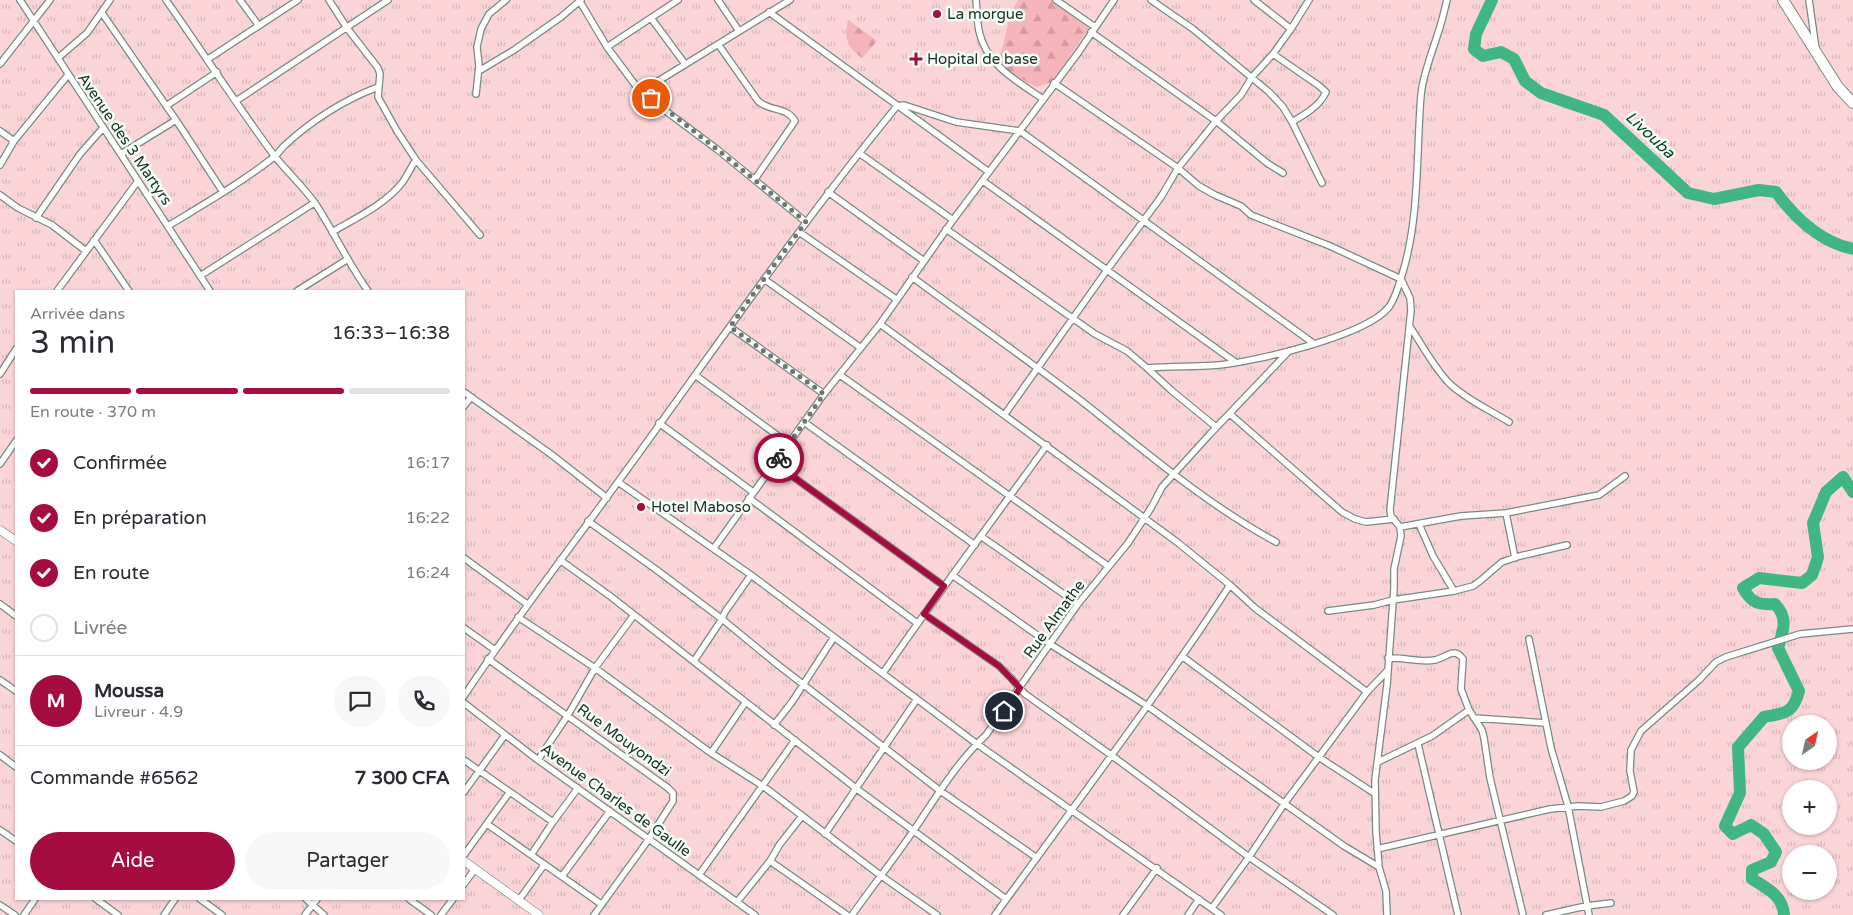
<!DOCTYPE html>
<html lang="fr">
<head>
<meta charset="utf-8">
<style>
  body { margin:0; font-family:"Varela Round",sans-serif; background:#f7f7f7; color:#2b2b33; height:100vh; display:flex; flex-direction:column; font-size:19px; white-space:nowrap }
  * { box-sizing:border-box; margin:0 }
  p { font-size:16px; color:#7c7c81 }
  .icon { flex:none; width:28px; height:28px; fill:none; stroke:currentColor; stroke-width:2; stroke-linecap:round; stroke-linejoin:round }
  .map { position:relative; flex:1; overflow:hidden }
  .drawer { position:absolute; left:15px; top:290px; width:450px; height:610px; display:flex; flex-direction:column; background:#fff; border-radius:0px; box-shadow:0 1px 4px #0004 }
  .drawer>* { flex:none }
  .needle { width:32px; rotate:34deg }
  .fabs { position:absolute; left:1782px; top:715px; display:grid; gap:10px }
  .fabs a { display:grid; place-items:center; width:55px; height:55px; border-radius:50%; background:#fff; box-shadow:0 1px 4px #0004; font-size:25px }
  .pin { position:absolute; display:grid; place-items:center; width:42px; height:42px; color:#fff; margin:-21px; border:2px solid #fff; border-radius:50%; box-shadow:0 1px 5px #0007 }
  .courier { position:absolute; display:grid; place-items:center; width:50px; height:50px; margin:-25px; border:4px solid #a50c3f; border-radius:50%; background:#fff; color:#222; box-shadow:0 1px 6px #0007 }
  .summary em { font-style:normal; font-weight:600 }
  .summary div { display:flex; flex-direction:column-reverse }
  .summary { display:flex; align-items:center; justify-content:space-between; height:85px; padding:0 15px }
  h1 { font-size:32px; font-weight:600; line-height:38px }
  .bar { display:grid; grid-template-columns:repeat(4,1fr); gap:8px 5px; align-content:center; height:60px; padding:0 15px }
  .bar i { height:6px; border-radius:4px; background:#e1e1e2 }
  .bar .active { background:#a50c3f }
  .bar p { grid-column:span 4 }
  .line { display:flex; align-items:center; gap:12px; padding:0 15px; border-top:1px solid #e1e1e2 }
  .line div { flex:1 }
  .round { display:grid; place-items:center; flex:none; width:52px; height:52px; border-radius:26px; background:#f7f7f7 }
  ol { padding:0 15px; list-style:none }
  li { display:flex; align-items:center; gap:15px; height:55px }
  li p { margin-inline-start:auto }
  li .icon { padding:5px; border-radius:50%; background:#a50c3f; color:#fff; stroke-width:4 }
  li:last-child { color:#7c7c81 }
  li i { width:28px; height:28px; border:2px solid #e1e1e2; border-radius:50% }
  .cta { display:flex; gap:10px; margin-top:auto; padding:10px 15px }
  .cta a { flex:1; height:58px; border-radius:30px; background:#a50c3f; color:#fff; font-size:20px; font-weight:600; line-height:58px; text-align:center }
  .cta a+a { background:#f7f7f7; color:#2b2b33 }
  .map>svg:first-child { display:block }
  .grass { fill:url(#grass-tufts); fill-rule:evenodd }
  .forest { fill:url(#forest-firs) }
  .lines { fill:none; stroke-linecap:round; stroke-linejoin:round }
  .river { stroke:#40b684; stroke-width:12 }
  .minor-casing { stroke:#768b80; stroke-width:8 }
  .tertiary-casing { stroke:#768b80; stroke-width:9 }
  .trunk-casing { stroke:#768b80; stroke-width:12 }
  .minor { stroke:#fff; stroke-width:5.5 }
  .tertiary { stroke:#fff; stroke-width:8 }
  .trunk { stroke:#fff; stroke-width:10 }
  .done { stroke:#6d7772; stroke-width:5; stroke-dasharray:0 9 }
  .route { stroke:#a50c3f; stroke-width:6 }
  .poi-dot { fill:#a50c3f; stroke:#f1fff7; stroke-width:2 }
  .labels { text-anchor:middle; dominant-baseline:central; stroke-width:5; stroke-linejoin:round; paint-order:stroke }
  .poi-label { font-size:15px; fill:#262e2a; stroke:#f1fff7; text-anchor:start }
  .street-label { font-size:15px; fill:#262e2a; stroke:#f1fff7 }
  .water-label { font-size:16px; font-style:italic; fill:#0e402b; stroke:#f1fff7 }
</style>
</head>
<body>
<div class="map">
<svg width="1853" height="915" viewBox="0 0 1853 915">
  <defs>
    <pattern id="grass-tufts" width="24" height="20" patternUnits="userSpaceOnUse" patternTransform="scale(1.25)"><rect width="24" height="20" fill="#fbd4d8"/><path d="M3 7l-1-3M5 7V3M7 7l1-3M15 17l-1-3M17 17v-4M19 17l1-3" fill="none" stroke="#d7b6ba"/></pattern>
    <pattern id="forest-firs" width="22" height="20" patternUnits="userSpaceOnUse" patternTransform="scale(1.25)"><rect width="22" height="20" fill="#f5b3ba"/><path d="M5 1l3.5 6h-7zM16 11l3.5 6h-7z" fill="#d29aa0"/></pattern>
  </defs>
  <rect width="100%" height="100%" fill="#f1fff7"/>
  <path class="grass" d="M 0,0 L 1853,0 L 1853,915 L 0,915 ZM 16,291 L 464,291 L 464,899 L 16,899 ZM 1791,724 L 1829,724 L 1829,761 L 1791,761 ZM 1791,789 L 1829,789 L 1829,826 L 1791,826 ZM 1791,854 L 1829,854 L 1829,891 L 1791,891 Z"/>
  <path class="forest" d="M 1018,0 L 1051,0 L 1089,28 L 1052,82 L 1036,87 L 1006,70 L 997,60 L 1002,50 L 1010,16 Z
    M 848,20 L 877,41 L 862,58 C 847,46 844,40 848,20 Z"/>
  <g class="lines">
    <path class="river" d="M 1492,0 L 1476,34 L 1474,49 L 1483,56 L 1501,52 L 1514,59 L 1525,81 L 1541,93 L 1604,115 L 1688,193 L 1714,199 L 1759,190 L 1776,192 C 1795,218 1821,242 1853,249
      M 1784,915 C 1783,896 1767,888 1752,879 L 1752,870 L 1771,862 L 1776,852 L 1764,834 L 1751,825 L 1733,834 L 1725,826 L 1740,793 L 1738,747 L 1764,717 C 1785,713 1793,714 1799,691 L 1778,648 C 1783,630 1789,619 1775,604 C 1759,605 1751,603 1743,588 L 1759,578 L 1802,583 L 1812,575 L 1818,557 L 1813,523 L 1826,492 L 1843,477 L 1853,492"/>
    <g class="minor-casing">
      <path id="minor" d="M 20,0 L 210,291
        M 166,0 C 202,51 236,104 273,154 C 286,171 302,185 315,203 C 334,232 348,263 368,291
        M 240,0 L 259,26
        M 329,0 L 347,28 L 378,68 L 380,74 L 378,97 L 397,131 L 416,160 L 480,235
        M 579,0 L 607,47 L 636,86 L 659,106 L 718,150 L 806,222
        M 718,0 L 739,31
        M 976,0 C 977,10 977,21 979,31 C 986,65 1017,81 1043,99
        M 1056,0 L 1095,27
        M 1151,0 L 1193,29 L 1269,92 L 1283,107 L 1292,122 L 1322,183
        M 1254,0 L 1291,29
        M 1809,0 L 1816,49
        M 769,12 L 989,172
        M 102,13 L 176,120 L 223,192
        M 651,18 L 685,64
        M 1091,32 L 1216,121 L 1267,163 L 1283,173
        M 718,44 L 758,101 C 770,112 786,106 795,121 L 755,179
        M 607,47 L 678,0
        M 1273,54 L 1318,85 L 1326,92 C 1320,106 1304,115 1292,122
        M 58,58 L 87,33 L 110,0
        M 208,59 L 298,0
        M 0,64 L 50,0
        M 479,71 L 514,50 L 561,17 L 581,0
        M 1054,83 L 1178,168 L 1199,186 L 1215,195 L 1241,206 L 1251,215 L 1330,246 L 1401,279 L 1410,298 L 1411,310 L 1390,510 L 1391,516 L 1400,527 L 1401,536 L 1394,569 L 1394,588 L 1387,685 L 1375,780 L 1376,832 L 1379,867
        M 642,91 L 790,0
        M 476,94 L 479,66 L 477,47 L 481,29 L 489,14 L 506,0
        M 236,101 L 388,0
        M 166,106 L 217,72
        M 0,131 L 14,141
        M 859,153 L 953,220
        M 121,154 L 176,120
        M 0,165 L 14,141 L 68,75
        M 983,181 L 1235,362
        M 828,192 L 924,261
        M 0,195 L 18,208 L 52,225 L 86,251
        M 36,218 L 80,154 L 103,128
        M 168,226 C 204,204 241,183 274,157 C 278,154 281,149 284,146 C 311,121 344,100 378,87
        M 946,229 L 1095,334 L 1127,351 L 1147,368 C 1171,366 1195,367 1219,365 C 1257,361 1366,336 1389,307 C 1396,297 1398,287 1402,275 C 1420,217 1416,155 1421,95 C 1423,74 1432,53 1438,33 C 1442,22 1444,11 1447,0
        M 332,232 C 356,218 384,205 402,183 C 407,176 411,167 416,160
        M 799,232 L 896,299
        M 94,240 L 129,291
        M 200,276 L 314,203
        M 912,277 C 969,319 1028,360 1084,403 C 1146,452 1206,504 1276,542
        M 764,279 L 861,348
        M 57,291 L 138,181
        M 297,291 L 348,259
        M 880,324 L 1177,542 L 1230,585 L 1255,608 L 1367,692
        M 730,327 L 824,394
        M 1410,327 C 1423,346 1434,368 1450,384 C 1467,400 1490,410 1509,422
        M 1147,368 L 1172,391 L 1216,427
        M 0,374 L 16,349
        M 695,375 L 789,444
        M 840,375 L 1108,566
        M 464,392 L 552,455 L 607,498
        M 464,406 L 471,397
        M 1005,414 L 1107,270 L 1161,197 L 1178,168 L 1216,121 L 1241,95 L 1252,77 L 1273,54 L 1291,29 L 1309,0
        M 1230,414 L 1342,512 L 1355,519 L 1366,522 L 1394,519
        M 804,422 L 975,545
        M 659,423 L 753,492
        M 774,463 L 944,586
        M 0,464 L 16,441
        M 618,482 L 751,575 L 977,744 L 1221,915
        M 749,498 L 917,623
        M 1506,513 L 1515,558
        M 588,521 L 654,568 L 722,619 L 773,661 L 939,790 L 1037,858
        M 1419,524 L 1433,556 L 1454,591
        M 1400,527 L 1461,516 L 1506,513 L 1599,495 L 1625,476
        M 982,537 L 1078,604
        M 714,548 L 824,394 L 880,324 L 953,220 L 1078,53 L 1114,0
        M 464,558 L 527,604
        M 560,560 L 610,596 L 857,789 L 1006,899
        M 952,575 L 1050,644 L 1146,705 L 1344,846 L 1379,867 L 1386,891 L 1387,915
        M 0,604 L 16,616
        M 1328,611 L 1374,605 L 1393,600 L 1454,591 L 1473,586 L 1480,581 L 1502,562 L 1520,556 L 1567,545
        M 924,614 L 999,666 L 1011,678 L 1025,694 L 1111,755 L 1249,857 L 1333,915
        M 518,617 L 595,668 L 711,753 L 763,786 L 880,875 L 937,915
        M 464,628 L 495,650
        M 1529,639 L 1551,748 L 1568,806 L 1589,915
        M 1183,657 L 1320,758 L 1374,793
        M 1388,658 C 1404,657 1420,663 1435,660 C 1446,658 1454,646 1463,659 L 1461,689 L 1469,710 L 1482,730 L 1484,738 L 1490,778 L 1523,915
        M 488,659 L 668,788 L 673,793 L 673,801 L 649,839 L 594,915
        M 694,661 L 722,619 L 725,612 L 751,575
        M 883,673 C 936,596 992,521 1047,445
        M 0,680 L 16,691
        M 464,696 C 509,628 559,563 607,497 C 703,366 794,232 897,106 L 904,105 L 956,122 L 1020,131 L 1313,343
        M 464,703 L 538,760 L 755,915
        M 1474,718 L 1546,723
        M 774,725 L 792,702 L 834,637
        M 1418,744 L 1458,915
        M 711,753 L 745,703
        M 0,755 L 16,767
        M 464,760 L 553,822
        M 538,760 L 568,715 L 595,668 L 634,615
        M 1378,762 L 1432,736 L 1469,710
        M 464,792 L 505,735
        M 487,824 L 601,904
        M 0,830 L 16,841
        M 825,834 L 917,699
        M 1377,849 L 1550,809 L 1578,806 L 1601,807 L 1624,801 L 1632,796 L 1634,792 L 1630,771 L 1631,750 L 1641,731 L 1699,680 L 1716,662 L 1726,657 L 1800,634 L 1853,629
        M 464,855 L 509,793
        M 531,855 L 553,822 L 578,788
        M 770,861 L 780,844 L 802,816
        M 699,875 L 795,740
        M 562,876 L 610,811
        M 464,884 L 475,869
        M 96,899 L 118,915
        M 200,899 L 222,915
        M 306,899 L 324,915
        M 409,899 L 431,915
        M 519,900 L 544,865
        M 737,902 L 770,861 L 847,915
        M 0,905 L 15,915
        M 1212,908 L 1249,857 L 1284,804 L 1367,692 L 1387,671
        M 24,915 L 35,899
        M 164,915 L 175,899
        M 305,915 L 317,899
        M 441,915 L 453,899
        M 852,915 C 872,887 894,859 914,830 C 936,797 957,762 986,735 L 1078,604 L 1128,543 L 1151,508 L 1162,487 L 1210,434 L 1289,351
        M 995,915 C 1074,806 1156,698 1230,585
        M 1123,915 L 1157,868
        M 1188,915 L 1199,899
        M 1546,915 L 1586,906 L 1611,903"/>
    </g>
    <g class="tertiary-casing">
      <path id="tertiary" d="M 0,530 L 16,541
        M 464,861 L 539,915"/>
    </g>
    <g class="trunk-casing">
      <path id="trunk" d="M 1783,0 L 1838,87 L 1853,103"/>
    </g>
    <use href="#minor" class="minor"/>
    <use href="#tertiary" class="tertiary"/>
    <use href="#trunk" class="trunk"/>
  </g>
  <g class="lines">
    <path class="done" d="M 651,98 L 718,150 L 806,222 L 764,279 L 730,327 L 824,394 L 779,458"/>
    <path class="route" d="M 779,458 L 774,463 L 944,586 L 924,614 L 999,666 L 1020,688 L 1004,711"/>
  </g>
  <g class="poi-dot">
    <circle cx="937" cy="14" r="5"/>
    <path d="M913.5 51.5h5v5h5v5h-5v5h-5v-5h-5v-5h5z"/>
    <circle cx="641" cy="507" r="5"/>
  </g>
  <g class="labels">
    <g class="poi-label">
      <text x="947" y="14">La morgue</text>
      <text x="927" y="59">Hopital de base</text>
      <text x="651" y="507">Hotel Maboso</text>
    </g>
    <g class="street-label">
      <text transform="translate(125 139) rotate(56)">Avenue des 3 Martyrs</text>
      <text transform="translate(1054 619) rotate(-54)">Rue Almathe</text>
      <text transform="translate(624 740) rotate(36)">Rue Mouyondzi</text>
      <text transform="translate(616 800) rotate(36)">Avenue Charles de Gaulle</text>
    </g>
    <g class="water-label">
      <text transform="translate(1650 135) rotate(43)">Livouba</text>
    </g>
  </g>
</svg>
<div class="fabs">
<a><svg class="needle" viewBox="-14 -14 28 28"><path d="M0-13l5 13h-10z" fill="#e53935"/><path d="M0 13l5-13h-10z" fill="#7c7c81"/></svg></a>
<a>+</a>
<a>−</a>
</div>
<div class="pin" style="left:651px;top:98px;background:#ea580c"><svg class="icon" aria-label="bag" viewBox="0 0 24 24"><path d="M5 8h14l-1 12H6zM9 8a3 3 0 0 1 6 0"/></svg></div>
<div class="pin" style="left:1004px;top:711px;background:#1f2937"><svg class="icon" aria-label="home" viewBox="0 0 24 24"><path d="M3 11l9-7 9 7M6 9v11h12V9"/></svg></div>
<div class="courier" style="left:779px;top:458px"><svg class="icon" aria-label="bike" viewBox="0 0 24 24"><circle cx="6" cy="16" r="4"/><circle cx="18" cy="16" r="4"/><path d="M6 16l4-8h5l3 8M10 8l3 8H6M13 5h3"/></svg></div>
<section class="drawer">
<div class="summary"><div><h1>3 min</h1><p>Arrivée dans</p></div><em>16:33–16:38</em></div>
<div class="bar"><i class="active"></i><i class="active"></i><i class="active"></i><i></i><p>En route · 370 m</p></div>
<ol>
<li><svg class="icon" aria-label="check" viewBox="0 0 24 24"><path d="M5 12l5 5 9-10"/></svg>Confirmée<p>16:17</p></li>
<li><svg class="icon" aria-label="check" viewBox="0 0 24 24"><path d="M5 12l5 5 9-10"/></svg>En préparation<p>16:22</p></li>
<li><svg class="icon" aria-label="check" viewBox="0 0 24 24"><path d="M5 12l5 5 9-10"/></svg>En route<p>16:24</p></li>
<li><i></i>Livrée</li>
</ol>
<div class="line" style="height:90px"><b class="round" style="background:#a50c3f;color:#fff">M</b><div><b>Moussa</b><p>Livreur · 4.9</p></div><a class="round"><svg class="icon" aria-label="chat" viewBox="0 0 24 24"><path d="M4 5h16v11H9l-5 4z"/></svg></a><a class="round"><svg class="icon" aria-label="phone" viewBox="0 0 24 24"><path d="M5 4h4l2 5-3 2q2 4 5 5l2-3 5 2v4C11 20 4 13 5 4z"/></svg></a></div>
<div class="line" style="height:65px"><div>Commande #6562</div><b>7 300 CFA</b></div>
<div class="cta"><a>Aide</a><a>Partager</a></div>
</section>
</div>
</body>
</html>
